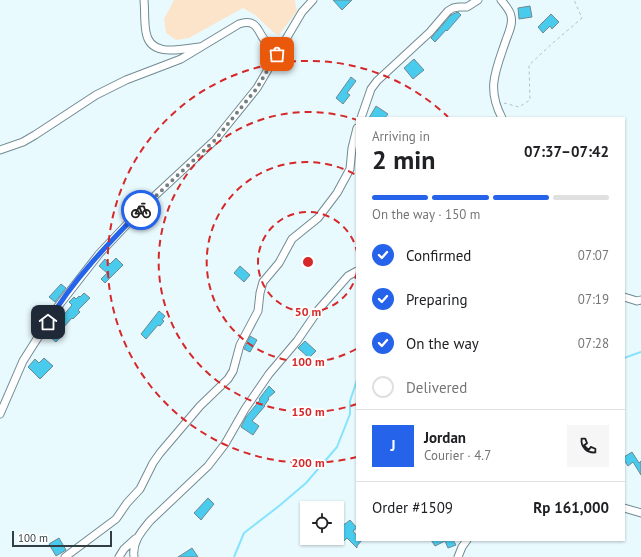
<!DOCTYPE html>
<html lang="en">
<head>
<meta charset="utf-8">
<style>
  body { margin:0; font-family:"PT Sans",sans-serif; background:#f6f6f6; color:#202124; height:100vh; display:flex; flex-direction:column; font-size:15px; white-space:nowrap }
  * { box-sizing:border-box; margin:0 }
  p { font-size:13px; color:#757577 }
  .icon { flex:none; width:22px; height:22px; fill:none; stroke:currentColor; stroke-width:2; stroke-linecap:round; stroke-linejoin:round }
  .map { position:relative; flex:1; overflow:hidden }
  .side { position:absolute; left:356px; top:117px; width:269px; height:424px; display:flex; flex-direction:column; background:#fff; border-radius:0px; box-shadow:0 1px 3px #0004 }
  .side>* { flex:none }
  .buttons { position:absolute; left:300px; top:501px; display:grid; gap:8px }
  .buttons a { display:grid; place-items:center; width:44px; height:44px; border-radius:0px; background:#fff; box-shadow:0 1px 3px #0004; font-size:20px }
  .scale { position:absolute; left:12px; bottom:10px; width:100px; box-sizing:border-box; padding-left:4px; border:2px solid #333e42; border-top:0; font-size:11px; line-height:14px; white-space:nowrap; color:#333e42; -webkit-text-stroke:3px #fff; paint-order:stroke }
  .pin { position:absolute; display:grid; place-items:center; width:34px; height:34px; color:#fff; margin:-17px; border-radius:8px; box-shadow:0 2px 6px #0006 }
  .courier { position:absolute; display:grid; place-items:center; width:40px; height:40px; margin:-20px; border:3px solid #2563eb; border-radius:50%; background:#fff; color:#222; box-shadow:0 1px 5px #0007 }
  .summary em { font-style:normal; font-weight:600 }
  .summary div { display:flex; flex-direction:column-reverse }
  .summary { display:flex; align-items:center; justify-content:space-between; height:68px; padding:0 16px }
  h1 { font-size:26px; font-weight:600; line-height:30px }
  .bar { display:grid; grid-template-columns:repeat(4,1fr); gap:6px 4px; align-content:center; height:48px; padding:0 16px }
  .bar i { height:5px; border-radius:3px; background:#e0e0e0 }
  .bar .active { background:#2563eb }
  .bar p { grid-column:span 4 }
  .line { display:flex; align-items:center; gap:10px; padding:0 16px; border-top:1px solid #e0e0e0 }
  .line div { flex:1 }
  .round { display:grid; place-items:center; flex:none; width:42px; height:42px; border-radius:0px; background:#f6f6f6 }
  ol { padding:0 16px; list-style:none }
  li { display:flex; align-items:center; gap:12px; height:44px }
  li p { margin-inline-start:auto }
  li .icon { padding:4px; border-radius:50%; background:#2563eb; color:#fff; stroke-width:4 }
  li:last-child { color:#757577 }
  li i { width:22px; height:22px; border:2px solid #e0e0e0; border-radius:50% }
  .map>svg:first-child { display:block }
  .green { fill:#fce4cb }
  .lines { fill:none; stroke-linecap:round; stroke-linejoin:round }
  .stream { stroke:#85e3fe; stroke-width:2 }
  .building { fill:#49cbed; stroke:#6f8991 }
  .minor-casing { stroke:#718b93; stroke-width:9 }
  .path { stroke:#b1c1c5; stroke-width:1; stroke-dasharray:3 3; stroke-linecap:butt }
  .minor { stroke:#fff; stroke-width:7 }
  .done { stroke:#738084; stroke-width:4; stroke-dasharray:0 7.2 }
  .route { stroke:#2563eb; stroke-width:5 }
  .ring { fill:none; stroke:#d62828; stroke-width:2; stroke-dasharray:7 5 }
  .centre { fill:#d62828; stroke:#fff; stroke-width:2 }
  .ring-label { font-size:12px; text-anchor:middle; font-weight:bold; fill:#d62828; stroke:#fff; stroke-width:4; stroke-linejoin:round; paint-order:stroke }
</style>
</head>
<body>
<div class="map">
<svg width="641" height="557" viewBox="0 0 641 557">
  <rect width="100%" height="100%" fill="#e9faff"/>
  <path class="green" d="M 174,0 L 295,0 L 297,11 L 279,35 L 274,33 L 255,15 L 243,8 L 189,38 L 176,40 L 166,33 L 164,19 Z"/>
  <g class="lines">
    <path class="stream" d="M 624,358 L 641,352
      M 234,557 L 244,533 L 279,506 L 306,483 L 337,447 L 350,414 L 350,401 L 357,380"/>
  </g>
  <path class="building" d="M 333,0 L 352,0 L 342,10 Z
    M 530,6 L 532,17 L 519,19 L 518,8 Z
    M 458,12 L 461,15 L 447,31 L 446,30 L 435,42 L 431,38 L 451,15 Z
    M 551,14 L 559,22 L 552,29 L 550,26 L 543,33 L 538,27 Z
    M 414,59 L 424,70 L 413,79 L 404,68 Z
    M 351,77 L 356,81 L 347,93 L 350,95 L 343,104 L 336,98 Z
    M 376,106 L 388,114 L 385,118 L 369,118 Z
    M 116,258 L 123,265 L 105,283 L 101,279 L 107,273 L 99,266 L 105,259 L 110,264 Z
    M 240,266 L 250,275 L 244,282 L 234,273 Z
    M 61,284 L 66,288 L 55,302 L 49,297 Z
    M 84,293 L 90,298 L 78,310 L 80,312 L 73,319 L 72,318 L 62,329 L 65,332 L 56,342 L 46,334 L 51,329 L 53,331 L 64,319 L 62,317 L 72,305 L 69,302 L 74,297 L 76,299 L 79,296 L 80,297 Z
    M 159,311 L 165,316 L 162,320 L 164,321 L 160,326 L 158,325 L 146,339 L 141,334 Z
    M 250,336 L 257,340 L 250,352 L 244,349 Z
    M 305,341 L 316,351 L 309,358 L 298,348 Z
    M 44,358 L 53,366 L 40,379 L 28,367 L 35,359 L 39,363 Z
    M 269,386 L 275,392 L 268,398 L 269,399 L 264,406 L 265,406 L 252,421 L 259,426 L 253,435 L 241,427 L 246,417 L 260,400 L 259,399 Z
    M 632,452 L 639,463 L 641,461 L 641,475 L 633,462 L 628,466 L 624,460 L 624,457 Z
    M 208,498 L 214,504 L 201,520 L 194,513 Z
    M 337,516 L 344,524 L 345,524 L 350,520 L 357,528 L 353,531 L 357,536 L 357,540 L 362,540 L 357,546 L 357,548 L 347,538 L 344,541 L 337,533 Z
    M 59,538 L 66,550 L 56,556 L 49,544 Z
    M 431,540 L 453,540 L 456,545 L 448,548 L 445,541 L 435,546 Z
    M 192,548 L 198,557 L 178,557 L 186,552 Z"/>
  <g class="lines">
    <g class="minor-casing">
      <path id="minor" d="M 144,0 C 145,10 144,22 146,32 C 150,58 180,49 199,47
        M 501,0 C 505,5 510,10 511,16 C 513,24 509,32 506,40 C 496,70 486,88 502,118
        M 361,118 L 371,89 L 377,81 L 430,32 L 448,11 L 453,8 L 459,7 L 467,7 L 478,0
        M 0,150 L 23,142 L 35,135 L 96,95 L 126,80 L 181,59 L 239,24 C 262,16 257,41 271,44 C 274,45 280,43 284,42
        M 624,297 L 637,301 L 641,300
        M 0,414 L 23,361 L 56,309 L 99,254 L 147,203 L 215,140 L 257,88 L 302,12 L 313,0
        M 624,508 L 641,513
        M 65,557 L 116,519 L 127,503 L 140,489 L 153,463 L 160,453 L 200,406 L 228,379 L 233,371 L 240,345 L 258,311 L 260,293 L 263,282 L 279,263 L 292,239 L 318,218 L 337,193 L 350,169 L 352,148 L 357,128
        M 119,557 L 124,549 L 135,539
        M 134,557 C 132,542 141,532 150,521 L 208,466 L 225,444 L 245,409 L 269,374 L 297,341 L 319,309 L 348,276 L 357,271
        M 458,557 L 462,547 L 467,540"/>
    </g>
    <path class="path" d="M 504,103 L 519,107 L 530,100 L 529,65 L 554,42 L 582,18 L 574,0"/>
    <use href="#minor" class="minor"/>
  </g>
  <g class="lines">
    <path class="done" d="M 141,210 L 215,140 L 257,88 L 277,54"/>
    <path class="route" d="M 48,322 C 73,280 107,245 141,210"/>
  </g>
  <g class="ring">
    <path d="M357 272A50 50 0 1 1 357 252"/>
    <path d="M356 349A100 100 0 1 1 356 175"/>
    <path d="M357 404A150 150 0 1 1 357 120"/>
    <path d="M357 457A201 201 0 1 1 448 117"/>
  </g>
  <circle cx="308" cy="262" r="6" class="centre"/>
  <g class="ring-label">
    <text x="308" y="316">50 m</text>
    <text x="308" y="366">100 m</text>
    <text x="308" y="416">150 m</text>
    <text x="308" y="467">200 m</text>
  </g>
</svg>
<div class="buttons">
<a><svg class="icon" aria-label="locate" viewBox="0 0 24 24"><circle cx="12" cy="12" r="6"/><path d="M12 2v4M12 18v4M2 12h4M18 12h4"/></svg></a>
</div>
<div class="scale">100 m</div>
<div class="pin" style="left:277px;top:54px;background:#ea580c"><svg class="icon" aria-label="bag" viewBox="0 0 24 24"><path d="M5 8h14l-1 12H6zM9 8a3 3 0 0 1 6 0"/></svg></div>
<div class="pin" style="left:48px;top:322px;background:#1f2937"><svg class="icon" aria-label="home" viewBox="0 0 24 24"><path d="M3 11l9-7 9 7M6 9v11h12V9"/></svg></div>
<div class="courier" style="left:141px;top:210px"><svg class="icon" aria-label="bike" viewBox="0 0 24 24"><circle cx="6" cy="16" r="4"/><circle cx="18" cy="16" r="4"/><path d="M6 16l4-8h5l3 8M10 8l3 8H6M13 5h3"/></svg></div>
<section class="side">
<div class="summary"><div><h1>2 min</h1><p>Arriving in</p></div><em>07:37–07:42</em></div>
<div class="bar"><i class="active"></i><i class="active"></i><i class="active"></i><i></i><p>On the way · 150 m</p></div>
<ol>
<li><svg class="icon" aria-label="check" viewBox="0 0 24 24"><path d="M5 12l5 5 9-10"/></svg>Confirmed<p>07:07</p></li>
<li><svg class="icon" aria-label="check" viewBox="0 0 24 24"><path d="M5 12l5 5 9-10"/></svg>Preparing<p>07:19</p></li>
<li><svg class="icon" aria-label="check" viewBox="0 0 24 24"><path d="M5 12l5 5 9-10"/></svg>On the way<p>07:28</p></li>
<li><i></i>Delivered</li>
</ol>
<div class="line" style="height:72px"><b class="round" style="background:#2563eb;color:#fff">J</b><div><b>Jordan</b><p>Courier · 4.7</p></div><a class="round"><svg class="icon" aria-label="phone" viewBox="0 0 24 24"><path d="M5 4h4l2 5-3 2q2 4 5 5l2-3 5 2v4C11 20 4 13 5 4z"/></svg></a></div>
<div class="line" style="height:52px"><div>Order #1509</div><b>Rp 161,000</b></div>
</section>
</div>
</body>
</html>
